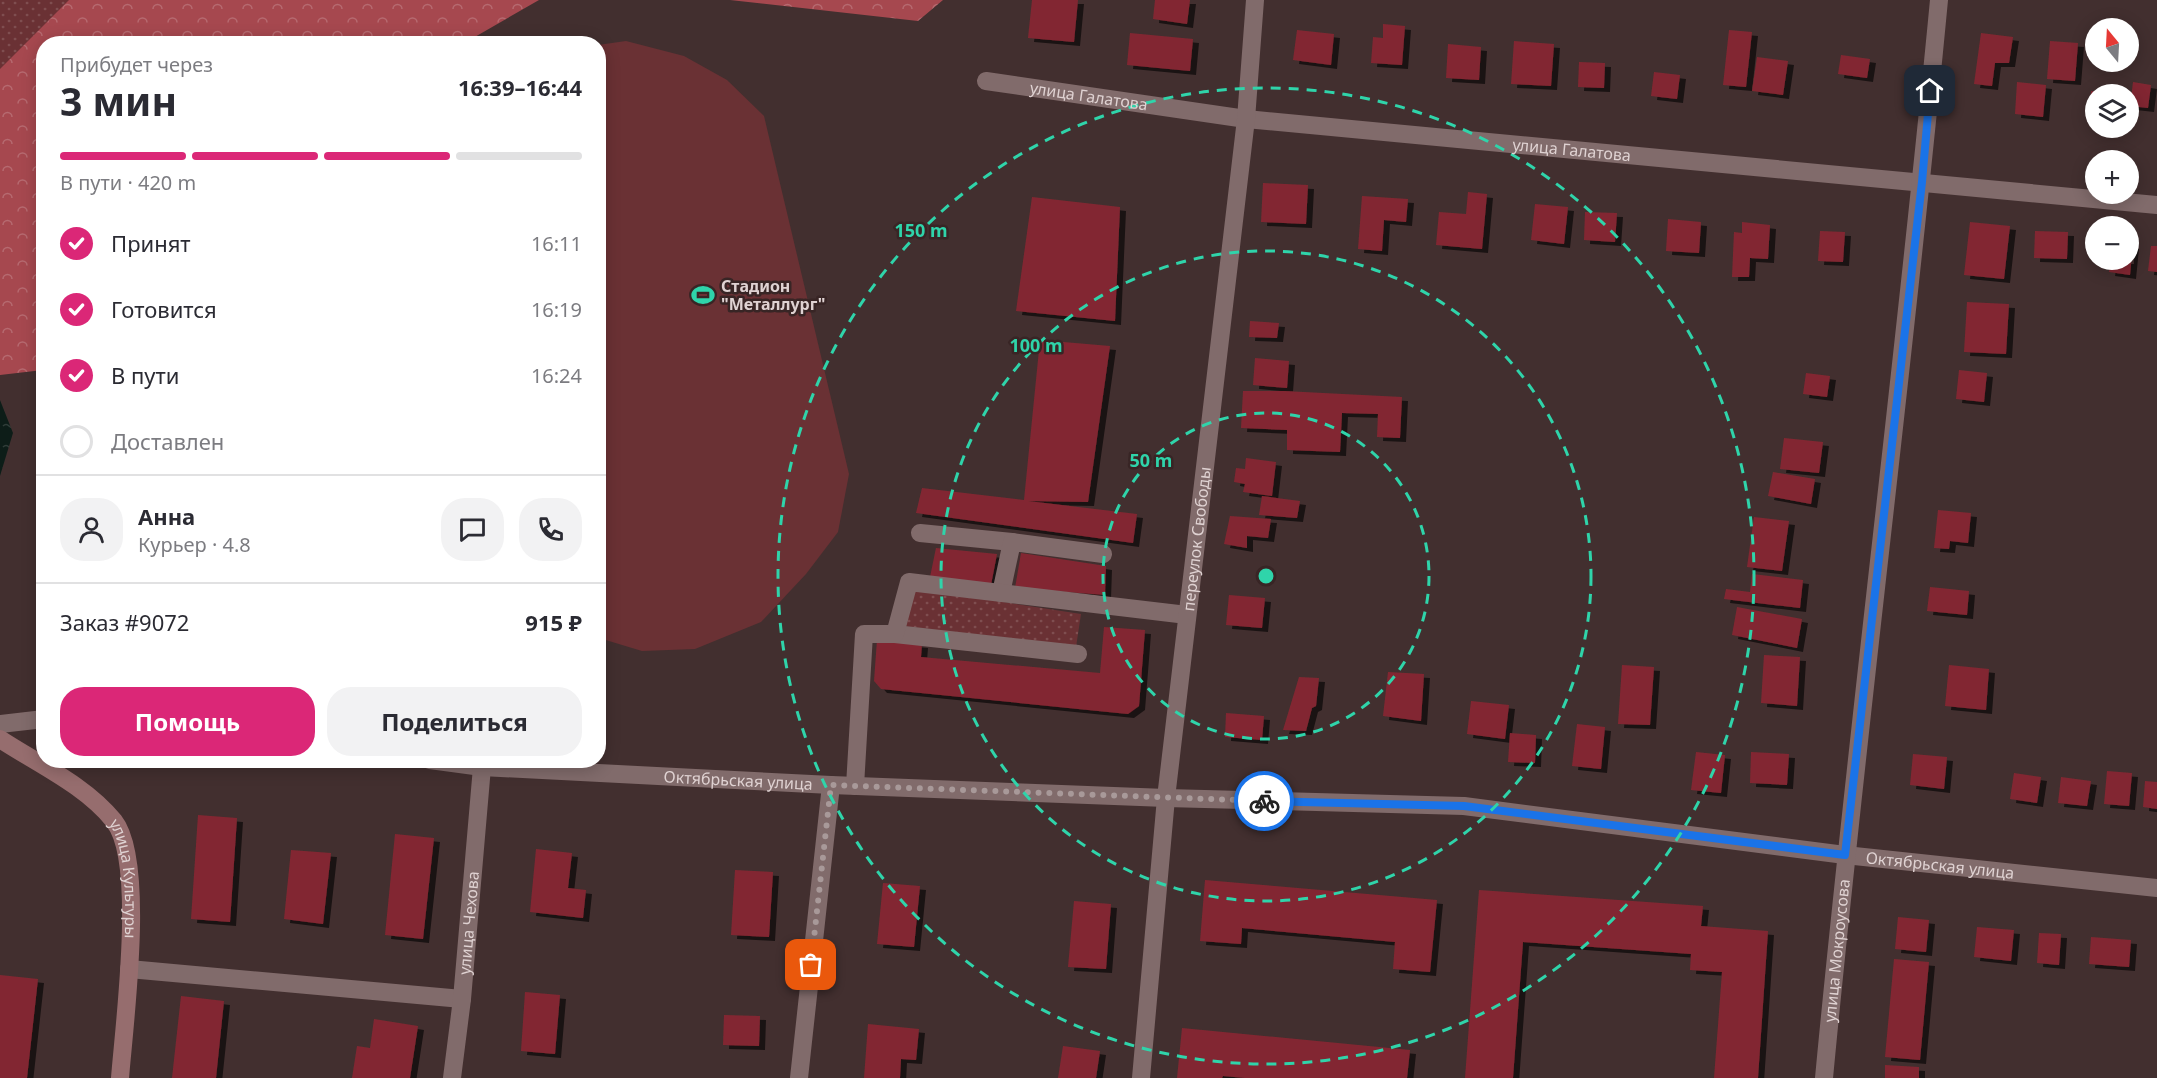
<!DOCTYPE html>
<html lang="ru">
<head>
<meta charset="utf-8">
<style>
  body { margin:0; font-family:"Noto Sans",sans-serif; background:#f2f2f3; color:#2b2b33; height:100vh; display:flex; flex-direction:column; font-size:22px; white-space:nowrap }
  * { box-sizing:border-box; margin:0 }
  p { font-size:20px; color:#7c7c81 }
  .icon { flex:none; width:33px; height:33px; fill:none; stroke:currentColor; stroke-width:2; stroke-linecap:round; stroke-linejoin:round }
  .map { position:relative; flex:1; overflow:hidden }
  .sheet { position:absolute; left:36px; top:36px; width:570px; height:732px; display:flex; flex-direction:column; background:#fff; border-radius:24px; box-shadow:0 3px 15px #0003 }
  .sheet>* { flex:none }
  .needle { width:39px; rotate:342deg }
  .controls { position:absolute; left:2085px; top:18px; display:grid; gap:12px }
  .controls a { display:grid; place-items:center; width:54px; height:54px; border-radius:50%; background:#fff; box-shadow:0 3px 15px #0003; font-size:30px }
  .pin { position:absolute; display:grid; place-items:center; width:51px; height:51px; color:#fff; margin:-26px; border-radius:12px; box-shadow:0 3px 9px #0006 }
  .courier { position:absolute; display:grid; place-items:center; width:60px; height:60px; margin:-30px; border:4px solid #1a73e8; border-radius:50%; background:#fff; color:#222; box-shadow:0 2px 8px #0007 }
  .headline em { font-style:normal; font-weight:700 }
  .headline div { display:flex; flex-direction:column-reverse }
  .headline { display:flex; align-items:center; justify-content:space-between; height:102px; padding:0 24px }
  h1 { font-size:39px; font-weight:700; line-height:45px }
  .bar { display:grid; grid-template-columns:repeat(4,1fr); gap:9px 6px; align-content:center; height:72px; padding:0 24px }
  .bar i { height:8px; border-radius:4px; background:#e1e1e2 }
  .bar .on { background:#db2777 }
  .bar p { grid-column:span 4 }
  .line { display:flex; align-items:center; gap:15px; padding:0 24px; border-top:2px solid #e1e1e2 }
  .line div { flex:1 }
  .round { display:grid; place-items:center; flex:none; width:63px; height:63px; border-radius:24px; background:#f2f2f3 }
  ol { padding:0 24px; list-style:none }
  li { display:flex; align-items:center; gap:18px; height:66px }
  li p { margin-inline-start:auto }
  li .icon { padding:6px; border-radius:50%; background:#db2777; color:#fff; stroke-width:4 }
  li:last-child { color:#7c7c81 }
  li i { width:33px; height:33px; border:3px solid #e1e1e2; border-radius:50% }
  .cta { display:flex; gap:12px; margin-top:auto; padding:12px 24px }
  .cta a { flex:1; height:69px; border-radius:24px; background:#db2777; color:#fff; font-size:24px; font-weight:700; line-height:69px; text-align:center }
  .cta a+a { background:#f2f2f3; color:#2b2b33 }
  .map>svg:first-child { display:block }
  .green { fill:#6a3134 }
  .forest { fill:url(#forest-crowns) }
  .park { fill:url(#park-dots) }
  .water { fill:url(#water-ripples) }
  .building { fill:#822731; filter:url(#shadow) }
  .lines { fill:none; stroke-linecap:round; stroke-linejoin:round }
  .street { stroke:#816b6b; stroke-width:18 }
  .secondary { stroke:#966d6e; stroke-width:18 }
  .done { stroke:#a89999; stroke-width:6; stroke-dasharray:0 10.8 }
  .route { stroke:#1a73e8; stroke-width:8 }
  .ring { fill:none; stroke:#2fd4aa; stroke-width:3; stroke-dasharray:10 8 }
  .labels { text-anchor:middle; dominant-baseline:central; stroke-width:5; stroke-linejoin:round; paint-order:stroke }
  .street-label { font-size:16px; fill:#dfd2d2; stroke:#382525 }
  .poi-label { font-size:16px; font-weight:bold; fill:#dfd2d2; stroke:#382525; text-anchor:start }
  .centre { fill:#2fd4aa; stroke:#382525; stroke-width:3 }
  .ring-label { font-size:18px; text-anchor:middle; font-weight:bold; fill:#2fd4aa; stroke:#382525; stroke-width:5; stroke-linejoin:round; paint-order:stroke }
</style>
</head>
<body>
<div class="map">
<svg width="2157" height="1078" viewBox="0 0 2157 1078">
  <defs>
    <pattern id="forest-crowns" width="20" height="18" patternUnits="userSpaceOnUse" patternTransform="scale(1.5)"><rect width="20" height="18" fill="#a6484f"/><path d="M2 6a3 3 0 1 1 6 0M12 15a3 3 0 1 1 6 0" fill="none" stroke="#b66a70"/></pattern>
    <pattern id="park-dots" width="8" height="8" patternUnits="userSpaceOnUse" patternTransform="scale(1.5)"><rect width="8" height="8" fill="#6a3134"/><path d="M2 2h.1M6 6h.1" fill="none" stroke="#7f4e50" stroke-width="1.8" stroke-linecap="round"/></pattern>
    <pattern id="water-ripples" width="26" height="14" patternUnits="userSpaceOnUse" patternTransform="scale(1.5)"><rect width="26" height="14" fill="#0d1d18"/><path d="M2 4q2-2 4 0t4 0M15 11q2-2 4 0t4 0" fill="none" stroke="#303d39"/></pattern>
    <filter id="shadow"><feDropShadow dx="6" dy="4" stdDeviation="0" flood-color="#0009"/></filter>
  </defs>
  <rect width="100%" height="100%" fill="#422f2f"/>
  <path class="green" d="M 626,41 L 684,56 L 727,80 L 764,116 L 849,474 L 838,532 L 806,574 L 761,622 L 695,649 L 642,651 L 599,638 L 598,45 Z"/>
  <path class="forest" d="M 0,0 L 539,0 L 473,38 L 470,43 L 44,44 L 43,370 L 0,375 Z
    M 730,0 L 943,0 L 918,21 Z"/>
  <path class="park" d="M 0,0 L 69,0 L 0,69 Z
    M 912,588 L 1081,614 L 1076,647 L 902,626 Z"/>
  <path class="water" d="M 0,400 L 13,433 L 0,476 Z"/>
  <path class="building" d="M 1032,0 L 1078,0 L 1074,42 L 1028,38 Z
    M 1155,0 L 1190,0 L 1187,24 L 1153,19 Z
    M 1383,24 L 1405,26 L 1402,65 L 1371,63 L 1373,37 L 1383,38 Z
    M 1297,30 L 1334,34 L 1331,65 L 1293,60 Z
    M 1729,30 L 1752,32 L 1746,87 L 1723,85 Z
    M 1130,33 L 1193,39 L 1190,71 L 1127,65 Z
    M 1981,33 L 2013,37 L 2009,63 L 1995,63 L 1992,86 L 1974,84 Z
    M 1514,41 L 1554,44 L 1551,86 L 1511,84 Z
    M 2050,41 L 2078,43 L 2075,81 L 2047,79 Z
    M 1448,44 L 1481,47 L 1479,80 L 1446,78 Z
    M 1841,55 L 1870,59 L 1867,78 L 1838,74 Z
    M 1757,57 L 1788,61 L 1783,95 L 1752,91 Z
    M 1579,62 L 1605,63 L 1604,88 L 1578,87 Z
    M 1654,72 L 1680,75 L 1677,99 L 1651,96 Z
    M 2017,82 L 2046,85 L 2043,117 L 2015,114 Z
    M 2133,82 L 2151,85 L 2148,108 L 2130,106 Z
    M 2091,91 L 2110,93 L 2110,94 L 2096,94 L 2096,121 L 2089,120 Z
    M 1263,183 L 1308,185 L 1306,224 L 1261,222 Z
    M 1468,192 L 1487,194 L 1482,249 L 1436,245 L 1439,212 L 1466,214 Z
    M 1362,196 L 1408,199 L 1406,222 L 1384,220 L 1382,251 L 1358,249 Z
    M 1032,197 L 1120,207 L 1115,321 L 1016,311 Z
    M 1535,204 L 1568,207 L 1564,244 L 1531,240 Z
    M 1585,212 L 1617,213 L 1615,242 L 1584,240 Z
    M 1668,219 L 1701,222 L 1699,253 L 1666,251 Z
    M 1742,222 L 1770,225 L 1768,259 L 1750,258 L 1749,277 L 1732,277 L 1734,232 L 1742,233 Z
    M 1970,222 L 2010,226 L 2004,279 L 1964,275 Z
    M 1820,231 L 1845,232 L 1843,262 L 1818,261 Z
    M 2035,231 L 2068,232 L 2067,259 L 2034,258 Z
    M 2128,244 L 2133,245 L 2130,275 L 2109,272 L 2111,260 L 2128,260 Z
    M 2151,246 L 2157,246 L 2157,272 L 2148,271 Z
    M 1967,302 L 2009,304 L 2006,354 L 1964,352 Z
    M 1250,321 L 1279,323 L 1277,338 L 1249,337 Z
    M 1040,340 L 1110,346 L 1088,502 L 1028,501 L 1137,514 L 1133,543 L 916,513 L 922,488 L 1024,500 Z
    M 1255,358 L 1289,361 L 1287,388 L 1253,385 Z
    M 1959,370 L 1987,373 L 1984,402 L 1956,399 Z
    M 1806,373 L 1830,376 L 1827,397 L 1803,394 Z
    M 1243,391 L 1284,391 L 1402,397 L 1400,438 L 1377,437 L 1378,414 L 1342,413 L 1340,452 L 1287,450 L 1287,430 L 1241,428 Z
    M 1784,438 L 1823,442 L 1819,473 L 1780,469 Z
    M 1246,458 L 1276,462 L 1272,496 L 1243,492 L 1245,484 L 1234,482 L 1236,468 L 1245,469 Z
    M 1773,472 L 1815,479 L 1811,504 L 1768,496 Z
    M 1262,496 L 1300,501 L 1297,518 L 1259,515 Z
    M 1938,510 L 1971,513 L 1968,543 L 1950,541 L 1949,549 L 1934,548 Z
    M 1230,516 L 1271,519 L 1268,538 L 1247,536 L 1247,548 L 1224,544 Z
    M 1754,517 L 1789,521 L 1782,571 L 1747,567 Z
    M 936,548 L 997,554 L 991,585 L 930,577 Z
    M 1021,553 L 1106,566 L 1105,595 L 1015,588 Z
    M 1752,574 L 1803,580 L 1800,608 L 1724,599 L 1726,589 L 1750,592 Z
    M 1930,587 L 1969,591 L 1967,615 L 1927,611 Z
    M 1229,595 L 1265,598 L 1262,628 L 1226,625 Z
    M 1737,607 L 1802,619 L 1797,648 L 1732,635 Z
    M 1104,627 L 1145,630 L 1139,706 L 1128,714 L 881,689 L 874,681 L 877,640 L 922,644 L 921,657 L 1100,673 Z
    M 1764,655 L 1800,657 L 1797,706 L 1761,703 Z
    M 1622,665 L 1654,667 L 1650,725 L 1618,724 Z
    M 1949,665 L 1989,669 L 1986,710 L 1945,706 Z
    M 1388,672 L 1424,674 L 1421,721 L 1383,716 Z
    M 1299,677 L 1319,678 L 1316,706 L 1312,708 L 1306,731 L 1283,730 Z
    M 1471,701 L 1509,705 L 1505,739 L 1467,734 Z
    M 1226,713 L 1264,716 L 1262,740 L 1225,737 Z
    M 1577,724 L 1605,727 L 1601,769 L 1572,766 Z
    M 1510,733 L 1536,735 L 1535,763 L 1508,762 Z
    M 1696,752 L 1725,755 L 1721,793 L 1691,790 Z
    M 1751,752 L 1789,754 L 1787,785 L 1750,783 Z
    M 1913,754 L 1947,757 L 1944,789 L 1910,785 Z
    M 2107,771 L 2132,773 L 2129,806 L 2104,804 Z
    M 2014,773 L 2041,777 L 2037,803 L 2010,799 Z
    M 2061,777 L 2091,781 L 2087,806 L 2058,803 Z
    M 2145,781 L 2157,782 L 2157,809 L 2143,807 Z
    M 198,815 L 237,818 L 230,922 L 191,919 Z
    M 395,834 L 434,838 L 423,939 L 385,935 Z
    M 536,849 L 572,853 L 568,888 L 586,890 L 583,918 L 530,912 Z
    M 291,850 L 331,853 L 323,924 L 284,919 Z
    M 735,870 L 773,872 L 769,937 L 731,935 Z
    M 1205,880 L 1437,900 L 1430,972 L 1393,969 L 1395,942 L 1242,928 L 1241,944 L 1200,941 Z
    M 883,883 L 920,886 L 914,947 L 877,944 Z
    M 1479,890 L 1703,906 L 1701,926 L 1768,931 L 1758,1078 L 1714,1078 L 1722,972 L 1690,970 L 1691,954 L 1523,942 L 1513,1078 L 1465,1078 Z
    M 1074,901 L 1111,904 L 1106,969 L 1068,967 Z
    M 1898,917 L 1929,920 L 1926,952 L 1895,949 Z
    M 1977,927 L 2014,930 L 2011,961 L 1974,957 Z
    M 2039,933 L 2061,934 L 2059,965 L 2037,963 Z
    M 2091,937 L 2131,940 L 2129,967 L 2089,964 Z
    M 1894,959 L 1929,962 L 1920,1060 L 1885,1057 Z
    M 0,975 L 38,979 L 27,1078 L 0,1078 Z
    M 525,992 L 560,995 L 555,1054 L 521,1051 Z
    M 181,996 L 224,1001 L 216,1078 L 172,1078 Z
    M 724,1015 L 760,1016 L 759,1046 L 723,1045 Z
    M 374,1019 L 418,1026 L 410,1078 L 352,1078 L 357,1046 L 370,1048 Z
    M 868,1024 L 919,1029 L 916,1060 L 901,1059 L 900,1078 L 864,1078 Z
    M 1182,1028 L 1410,1050 L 1407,1078 L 1245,1078 L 1223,1076 L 1222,1078 L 1177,1078 Z
    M 1063,1046 L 1100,1051 L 1096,1078 L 1058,1078 Z
    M 1885,1065 L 1919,1067 L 1919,1078 L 1885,1078 Z"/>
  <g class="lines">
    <g class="street">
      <path id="s1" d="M 986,81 L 1246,119 L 2157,205"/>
      <path d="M 920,533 L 1012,542"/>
      <path d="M 1001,593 L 1012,542 L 1103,554"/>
      <path d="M 895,634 L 1078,654"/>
      <path d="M 0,724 L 44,719"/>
      <path id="s2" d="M 430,760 L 482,767 L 831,785 L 1166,798 L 1464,806 L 1845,855 L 2157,888"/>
      <path d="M 855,786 L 864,634 L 895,634 L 909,582 L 1187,615"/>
      <path d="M 129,969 L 462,999"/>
      <path id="s3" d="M 452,1078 L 462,999 L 482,767"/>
      <path d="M 799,1078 L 831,785"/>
      <path id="s4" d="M 1141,1078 L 1166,798 L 1246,119 L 1255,0"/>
      <path id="s5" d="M 1824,1078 C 1858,718 1905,360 1939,0"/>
    </g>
    <path class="secondary" id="s6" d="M 0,739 C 38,764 85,785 114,821 C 146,861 124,1025 120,1078"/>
  </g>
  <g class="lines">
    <path class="done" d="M 811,965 L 831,785 L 1264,801"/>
    <path class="route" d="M 1264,801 L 1464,806 L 1845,855 L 1922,182 L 1930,91"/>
  </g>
  <g class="ring">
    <circle cx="1266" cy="576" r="163"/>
    <circle cx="1266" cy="576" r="325"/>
    <circle cx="1266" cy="576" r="488"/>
  </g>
  <defs>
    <g id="stadium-bare" transform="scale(1.8)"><path d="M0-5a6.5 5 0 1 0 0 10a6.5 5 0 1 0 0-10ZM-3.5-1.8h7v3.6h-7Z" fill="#2fd4aa" stroke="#382525" stroke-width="2.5" paint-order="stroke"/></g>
  </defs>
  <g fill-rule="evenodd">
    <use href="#stadium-bare" x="703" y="295"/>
  </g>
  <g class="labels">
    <g class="street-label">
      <text stroke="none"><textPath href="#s1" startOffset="104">улица Галатова</textPath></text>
      <text stroke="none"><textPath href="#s1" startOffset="590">улица Галатова</textPath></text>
      <text stroke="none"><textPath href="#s4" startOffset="542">переулок Свободы</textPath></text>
      <text stroke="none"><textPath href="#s2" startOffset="309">Октябрьская улица</textPath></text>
      <text stroke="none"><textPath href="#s2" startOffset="1515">Октябрьская улица</textPath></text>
      <text stroke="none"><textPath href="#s6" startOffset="201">улица Культуры</textPath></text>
      <text stroke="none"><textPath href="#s3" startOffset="156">улица Чехова</textPath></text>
      <text stroke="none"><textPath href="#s5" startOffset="128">улица Мокроусова</textPath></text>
    </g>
    <g class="poi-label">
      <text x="721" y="286">Стадион<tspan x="721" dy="18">"Металлург"</tspan></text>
    </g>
  </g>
  <circle cx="1266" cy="576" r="9" class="centre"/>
  <g class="ring-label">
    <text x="921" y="237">150 m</text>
    <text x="1036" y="352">100 m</text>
    <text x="1151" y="467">50 m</text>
  </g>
</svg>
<div class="controls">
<a><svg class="needle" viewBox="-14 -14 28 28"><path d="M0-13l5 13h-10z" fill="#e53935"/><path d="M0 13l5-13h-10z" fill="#7c7c81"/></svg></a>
<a><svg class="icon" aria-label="layers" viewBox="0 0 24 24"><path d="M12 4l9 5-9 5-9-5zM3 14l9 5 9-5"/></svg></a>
<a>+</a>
<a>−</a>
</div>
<div class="pin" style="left:811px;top:965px;background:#ea580c"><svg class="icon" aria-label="bag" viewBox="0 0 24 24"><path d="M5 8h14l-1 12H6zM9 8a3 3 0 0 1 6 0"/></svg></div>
<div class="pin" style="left:1930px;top:91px;background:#1f2937"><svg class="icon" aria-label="home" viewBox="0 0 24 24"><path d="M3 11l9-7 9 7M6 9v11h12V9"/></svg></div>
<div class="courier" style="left:1264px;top:801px"><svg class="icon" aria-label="bike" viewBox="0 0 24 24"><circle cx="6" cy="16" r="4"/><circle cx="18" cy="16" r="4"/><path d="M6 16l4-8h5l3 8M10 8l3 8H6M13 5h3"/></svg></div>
<section class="sheet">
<div class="headline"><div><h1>3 мин</h1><p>Прибудет через</p></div><em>16:39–16:44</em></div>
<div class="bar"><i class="on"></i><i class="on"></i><i class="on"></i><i></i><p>В пути · 420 m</p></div>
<ol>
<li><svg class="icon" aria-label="check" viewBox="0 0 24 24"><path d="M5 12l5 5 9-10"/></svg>Принят<p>16:11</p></li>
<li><svg class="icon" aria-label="check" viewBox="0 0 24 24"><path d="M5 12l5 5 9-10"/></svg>Готовится<p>16:19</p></li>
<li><svg class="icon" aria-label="check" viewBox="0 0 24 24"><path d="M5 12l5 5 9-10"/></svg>В пути<p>16:24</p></li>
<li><i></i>Доставлен</li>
</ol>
<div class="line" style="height:108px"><a class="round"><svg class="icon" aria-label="person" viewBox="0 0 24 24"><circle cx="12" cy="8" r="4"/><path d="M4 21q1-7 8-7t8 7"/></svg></a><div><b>Анна</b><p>Курьер · 4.8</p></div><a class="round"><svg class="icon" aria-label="chat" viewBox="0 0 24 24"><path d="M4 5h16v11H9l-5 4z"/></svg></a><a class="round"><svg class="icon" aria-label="phone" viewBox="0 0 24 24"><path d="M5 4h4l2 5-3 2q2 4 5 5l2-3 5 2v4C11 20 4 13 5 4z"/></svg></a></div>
<div class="line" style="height:78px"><div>Заказ #9072</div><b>915 ₽</b></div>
<div class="cta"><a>Помощь</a><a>Поделиться</a></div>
</section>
</div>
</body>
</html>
